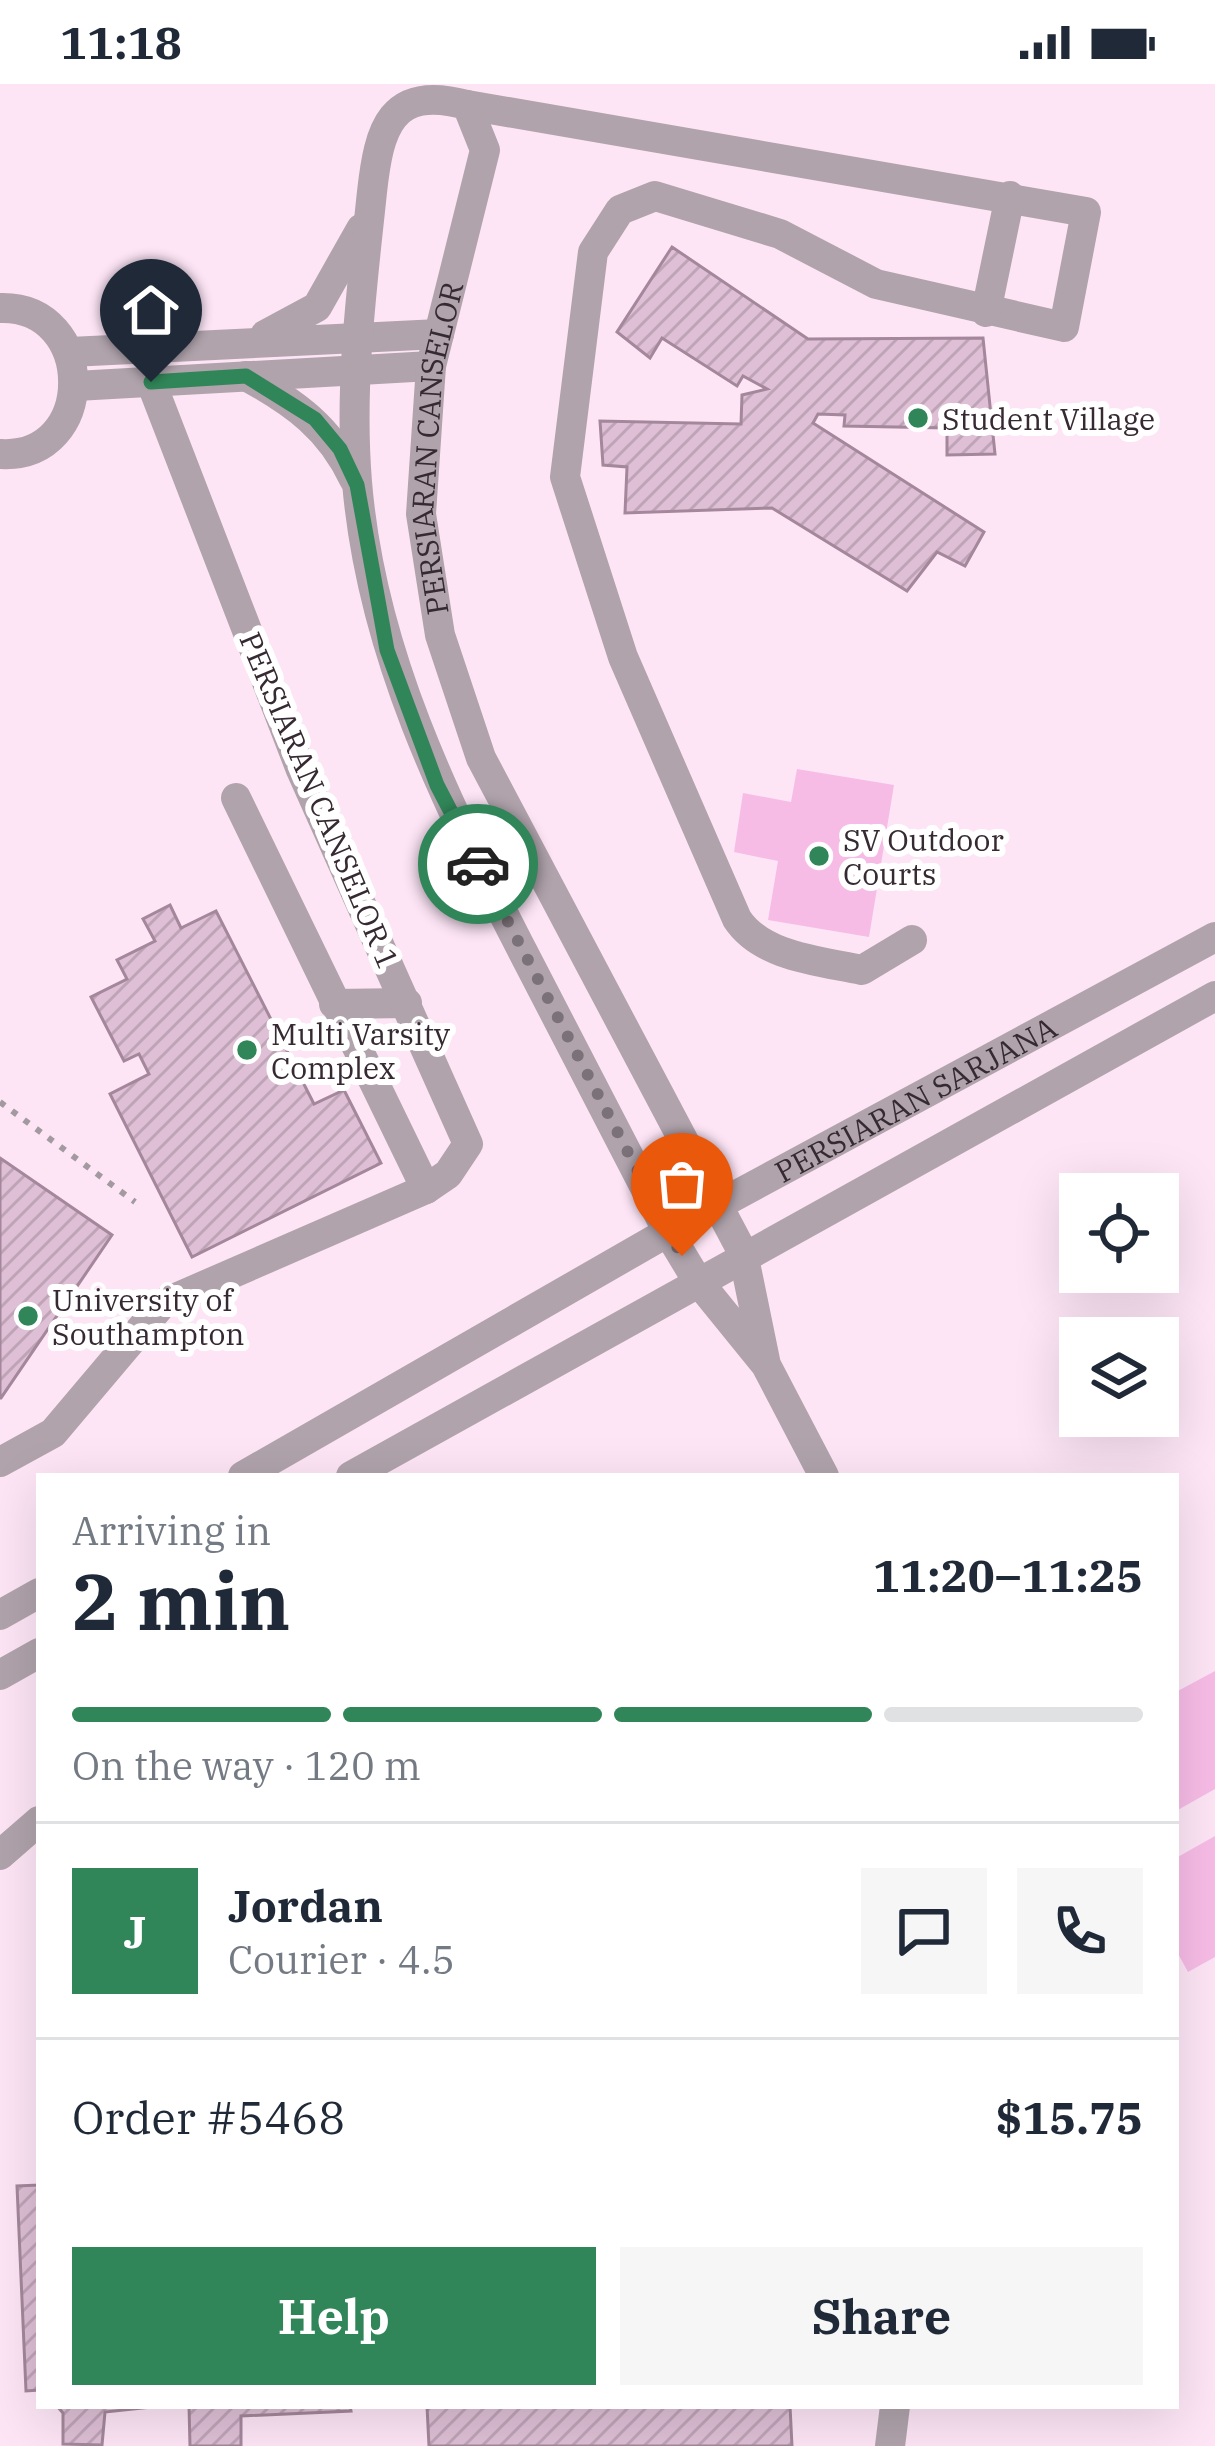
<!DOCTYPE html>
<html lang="en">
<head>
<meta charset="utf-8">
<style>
  body { margin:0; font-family:"IBM Plex Serif",serif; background:#f6f6f7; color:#1f2937; height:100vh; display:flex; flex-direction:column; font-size:45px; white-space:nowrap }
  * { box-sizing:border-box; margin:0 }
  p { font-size:39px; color:#747a83 }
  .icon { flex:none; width:66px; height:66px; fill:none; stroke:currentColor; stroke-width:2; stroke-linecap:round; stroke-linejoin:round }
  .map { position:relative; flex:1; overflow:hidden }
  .sheet { position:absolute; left:36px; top:1389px; width:1143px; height:936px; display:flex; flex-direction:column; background:#fff; border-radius:0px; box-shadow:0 12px 48px #0002 }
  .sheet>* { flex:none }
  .tools { position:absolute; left:1059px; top:1089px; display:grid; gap:24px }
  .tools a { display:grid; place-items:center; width:120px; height:120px; border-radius:0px; background:#fff; box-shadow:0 12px 48px #0002; font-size:60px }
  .pin { position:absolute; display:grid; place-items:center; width:102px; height:102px; color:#fff; margin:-123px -51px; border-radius:50% 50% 50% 0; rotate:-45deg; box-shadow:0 0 12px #0007 }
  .pin .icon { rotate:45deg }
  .courier { position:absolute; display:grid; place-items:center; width:120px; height:120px; margin:-60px; border:9px solid #318659; border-radius:50%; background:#fff; color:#222; box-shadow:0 3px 15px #0007 }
  .summary em { font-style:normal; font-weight:800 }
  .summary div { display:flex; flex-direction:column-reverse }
  .summary { display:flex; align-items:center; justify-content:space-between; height:204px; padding:0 36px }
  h1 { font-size:78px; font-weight:800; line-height:90px }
  .bar { display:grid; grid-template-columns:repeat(4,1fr); gap:18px 12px; align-content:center; height:144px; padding:0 36px }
  .bar i { height:15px; border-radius:9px; background:#e0e1e3 }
  .bar .selected { background:#318659 }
  .bar p { grid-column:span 4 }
  .line { display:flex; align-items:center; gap:30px; padding:0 36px; border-top:3px solid #e0e1e3 }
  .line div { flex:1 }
  .round { display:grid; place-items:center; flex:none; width:126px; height:126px; border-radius:0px; background:#f6f6f7 }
  .cta { display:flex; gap:24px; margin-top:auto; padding:24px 36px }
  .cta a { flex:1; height:138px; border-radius:0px; background:#318659; color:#fff; font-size:48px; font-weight:800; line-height:138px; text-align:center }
  .cta a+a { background:#f6f6f7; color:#1f2937 }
  .status { display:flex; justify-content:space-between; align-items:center; height:84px; padding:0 60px; background:#fff; direction:ltr }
  .status svg { height:33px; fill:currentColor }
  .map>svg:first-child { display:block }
  .built { fill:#fde5f6; fill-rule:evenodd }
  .grass { fill:#f7bce6 }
  .building { fill:url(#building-hatch); stroke:#a4879b; stroke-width:3 }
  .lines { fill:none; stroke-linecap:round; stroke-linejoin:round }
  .path { stroke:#a39aa1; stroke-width:6; stroke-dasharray:6 9; stroke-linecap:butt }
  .minor { stroke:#b0a3ac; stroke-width:30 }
  .done { stroke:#7b7178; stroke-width:12; stroke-dasharray:0 21.6 }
  .route { stroke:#318659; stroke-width:15 }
  .poi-dot { fill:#318659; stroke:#fff; stroke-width:4.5 }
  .labels { text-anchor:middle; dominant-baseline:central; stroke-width:12; stroke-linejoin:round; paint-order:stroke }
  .poi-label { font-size:30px; fill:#362a32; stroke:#fff; text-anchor:start }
  .street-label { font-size:30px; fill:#362a32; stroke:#fff }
</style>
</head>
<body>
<div class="status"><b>11:18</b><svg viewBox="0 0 49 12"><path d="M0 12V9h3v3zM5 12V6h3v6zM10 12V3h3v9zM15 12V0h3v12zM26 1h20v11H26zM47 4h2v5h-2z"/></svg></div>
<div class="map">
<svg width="1215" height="2362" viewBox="0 0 1215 2362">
  <defs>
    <pattern id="building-hatch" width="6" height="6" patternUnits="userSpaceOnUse" patternTransform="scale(3)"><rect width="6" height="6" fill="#debfd5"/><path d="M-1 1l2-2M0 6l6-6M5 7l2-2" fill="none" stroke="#bfa4b7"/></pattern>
  </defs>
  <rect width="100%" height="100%" fill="#fcf5fa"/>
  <path class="built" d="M 0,0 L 1215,0 L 1215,2362 L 0,2362 ZM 1080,1110 L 1158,1110 L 1158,1188 L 1080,1188 ZM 1080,1254 L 1158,1254 L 1158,1332 L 1080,1332 ZM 39,1392 L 1176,1392 L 1176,2322 L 39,2322 Z"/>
  <path class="grass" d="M 797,685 L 894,701 L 869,853 L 768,836 L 778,777 L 734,768 L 743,709 L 791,718 Z
    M 1215,1587 L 1215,1705 L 1176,1727 L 1176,1608 Z
    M 1215,1752 L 1215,1873 L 1188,1888 L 1176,1866 L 1176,1774 Z"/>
  <path class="building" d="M 672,163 L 808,255 L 983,254 L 995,370 L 947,371 L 947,344 L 844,342 L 845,331 L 818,330 L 813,339 L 984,448 L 965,482 L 937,468 L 907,507 L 772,424 L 625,429 L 627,383 L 603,381 L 600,337 L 741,340 L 742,311 L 767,305 L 743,292 L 737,302 L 662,254 L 650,274 L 617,248 Z
    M 170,821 L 181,844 L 216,827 L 314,1020 L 344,1006 L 381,1079 L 192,1173 L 110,1010 L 149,990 L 139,970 L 124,977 L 91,913 L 127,895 L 117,876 L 155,857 L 143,835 Z
    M 0,1074 L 112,1151 L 1,1314 L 0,1314 Z
    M 39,2101 L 39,2306 L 26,2307 L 17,2102 Z
    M 57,2322 L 161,2322 L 105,2328 L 102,2361 L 63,2360 L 63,2329 Z
    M 189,2322 L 350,2322 L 351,2327 L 241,2332 L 241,2362 L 190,2362 Z
    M 427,2322 L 790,2322 L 792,2362 L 429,2362 Z"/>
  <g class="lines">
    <path class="path" d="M 0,1018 L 135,1118"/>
    <g class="minor">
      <path d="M 467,21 L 1086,128 L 1064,243 L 876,200 L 780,150 L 655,112 L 620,126 L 593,168 L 565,393 L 623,573 L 737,835 C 762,873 820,877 862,886 L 912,856"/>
      <path d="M 0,224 C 97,221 98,376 0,370"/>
      <path d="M 986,228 L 1010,112"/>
      <path d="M 265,251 L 317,223 L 361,145"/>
      <path d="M 70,268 L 439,250"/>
      <path d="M 246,292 C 295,319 330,344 354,395"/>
      <path d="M 76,302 L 431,282"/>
      <path d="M 236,714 L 426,1105"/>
      <path d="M 334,920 L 407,919"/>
      <path id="s1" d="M 766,1281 L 743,1169 L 481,674 L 440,551 L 421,430 L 431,282 L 485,66 L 467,21 C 390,0 379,45 372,108 C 362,204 349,300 357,398 C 371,568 445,716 522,866 C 571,960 620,1054 668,1148 L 697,1196 L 766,1281 L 824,1392"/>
      <path d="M 0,1378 L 53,1349 L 162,1220 L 426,1105 L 448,1090 L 468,1060 L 301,686 L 151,298"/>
      <path id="s2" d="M 243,1392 L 668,1148 L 1215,853"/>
      <path d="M 351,1392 L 1215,912"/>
      <path d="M 0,1531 L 39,1509"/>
      <path d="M 0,1591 L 39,1569"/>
      <path d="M 0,1771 L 39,1737"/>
      <path d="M 890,2362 L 895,2322"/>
    </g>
  </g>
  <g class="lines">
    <path class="done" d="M 478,780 L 682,1172"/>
    <path class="route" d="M 151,298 L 246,292 L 315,335 L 340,365 L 357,401 L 387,566 L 437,701 L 478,780"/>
  </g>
  <g class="poi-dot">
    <circle cx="918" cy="334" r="12"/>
    <circle cx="819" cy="772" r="12"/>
    <circle cx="247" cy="966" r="12"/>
    <circle cx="28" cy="1232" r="12"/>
  </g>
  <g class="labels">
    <g class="poi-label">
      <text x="942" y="334">Student Village</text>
      <text x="843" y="755">SV Outdoor<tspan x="843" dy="34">Courts</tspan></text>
      <text x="271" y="949">Multi Varsity<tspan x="271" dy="34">Complex</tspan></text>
      <text x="52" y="1215">University of<tspan x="52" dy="34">Southampton</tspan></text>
    </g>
    <g class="street-label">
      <text stroke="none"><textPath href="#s1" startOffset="993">PERSIARAN CANSELOR</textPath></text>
      <text transform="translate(320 716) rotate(67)">PERSIARAN CANSELOR 1</text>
      <text stroke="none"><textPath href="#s2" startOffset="771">PERSIARAN SARJANA</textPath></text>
    </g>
  </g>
</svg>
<div class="tools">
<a><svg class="icon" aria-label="locate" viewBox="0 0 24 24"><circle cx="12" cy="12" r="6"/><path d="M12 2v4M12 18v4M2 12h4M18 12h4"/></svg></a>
<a><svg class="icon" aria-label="layers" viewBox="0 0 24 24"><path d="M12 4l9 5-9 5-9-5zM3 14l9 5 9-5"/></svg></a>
</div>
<div class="pin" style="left:682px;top:1172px;background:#ea580c"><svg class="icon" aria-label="bag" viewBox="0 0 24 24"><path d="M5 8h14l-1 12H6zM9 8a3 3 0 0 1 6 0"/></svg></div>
<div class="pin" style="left:151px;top:298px;background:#1f2937"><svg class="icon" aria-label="home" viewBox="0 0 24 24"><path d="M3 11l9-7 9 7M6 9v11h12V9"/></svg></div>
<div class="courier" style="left:478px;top:780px"><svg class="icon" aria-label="car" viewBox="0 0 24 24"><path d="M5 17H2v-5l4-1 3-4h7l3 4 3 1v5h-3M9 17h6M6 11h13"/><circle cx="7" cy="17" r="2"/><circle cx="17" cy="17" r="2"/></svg></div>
<section class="sheet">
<div class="summary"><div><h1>2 min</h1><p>Arriving in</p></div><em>11:20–11:25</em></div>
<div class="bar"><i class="selected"></i><i class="selected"></i><i class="selected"></i><i></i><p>On the way · 120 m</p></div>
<div class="line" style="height:216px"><b class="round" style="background:#318659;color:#fff">J</b><div><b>Jordan</b><p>Courier · 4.5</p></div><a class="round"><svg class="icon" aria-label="chat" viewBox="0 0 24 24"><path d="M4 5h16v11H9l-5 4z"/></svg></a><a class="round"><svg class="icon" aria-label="phone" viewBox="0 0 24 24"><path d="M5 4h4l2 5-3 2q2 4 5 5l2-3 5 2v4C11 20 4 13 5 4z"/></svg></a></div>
<div class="line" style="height:156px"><div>Order #5468</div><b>$15.75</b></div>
<div class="cta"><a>Help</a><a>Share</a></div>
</section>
</div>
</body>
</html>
